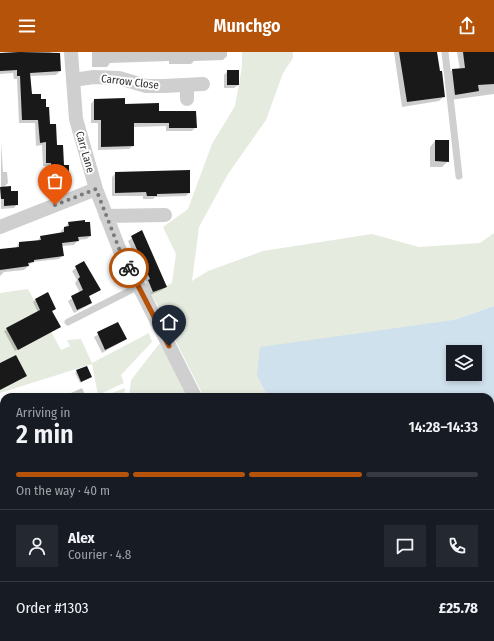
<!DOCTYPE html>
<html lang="en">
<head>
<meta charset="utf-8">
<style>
  body { margin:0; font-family:"Fira Sans Condensed",sans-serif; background:#242831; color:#f1f3f6; height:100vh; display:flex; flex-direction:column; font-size:15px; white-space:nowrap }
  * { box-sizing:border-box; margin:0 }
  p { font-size:13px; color:#9ea1a6 }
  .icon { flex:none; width:22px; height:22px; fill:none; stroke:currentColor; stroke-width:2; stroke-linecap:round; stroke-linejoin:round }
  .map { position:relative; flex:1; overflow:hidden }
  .panel { position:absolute; left:0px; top:341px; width:494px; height:248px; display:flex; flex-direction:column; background:#171b24; border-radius:12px 12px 0 0; box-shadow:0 2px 6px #0003 }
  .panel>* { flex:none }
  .tools { position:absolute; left:446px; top:293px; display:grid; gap:8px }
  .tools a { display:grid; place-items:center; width:36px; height:36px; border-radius:0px; background:#171b24; box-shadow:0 2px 6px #0003; font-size:20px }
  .pin { position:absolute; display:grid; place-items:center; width:34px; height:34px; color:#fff; margin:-41px -17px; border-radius:50% 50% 50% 0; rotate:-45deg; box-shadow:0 0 4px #0007 }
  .pin .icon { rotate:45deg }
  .courier { position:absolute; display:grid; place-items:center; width:40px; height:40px; margin:-20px; border:3px solid #b45309; border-radius:50%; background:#fff; color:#222; box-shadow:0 1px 5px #0007 }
  .overview em { font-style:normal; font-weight:600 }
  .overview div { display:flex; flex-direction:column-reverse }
  .overview { display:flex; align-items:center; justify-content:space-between; height:68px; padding:0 16px }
  h1 { font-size:26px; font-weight:600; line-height:30px }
  .bar { display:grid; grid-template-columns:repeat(4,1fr); gap:6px 4px; align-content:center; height:48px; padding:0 16px }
  .bar i { height:5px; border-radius:3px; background:#363941 }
  .bar .on { background:#b45309 }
  .bar p { grid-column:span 4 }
  .line { display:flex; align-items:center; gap:10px; padding:0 16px; border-top:1px solid #363941 }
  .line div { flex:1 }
  .round { display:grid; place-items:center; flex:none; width:42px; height:42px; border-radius:0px; background:#242831 }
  header { display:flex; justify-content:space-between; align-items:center; height:52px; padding:0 16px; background:#b45309; color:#fff; font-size:18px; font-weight:600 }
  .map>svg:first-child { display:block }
  .green { fill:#e5ebde }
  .water { fill:#cee1ed; fill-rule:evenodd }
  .shadow { fill:#0003 }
  .building { fill:#191919 }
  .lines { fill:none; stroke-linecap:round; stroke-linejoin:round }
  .service { stroke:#cfcfcf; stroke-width:7 }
  .minor { stroke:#cfcfcf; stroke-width:14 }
  .done { stroke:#7a7a7a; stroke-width:4; stroke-dasharray:0 7.2 }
  .route { stroke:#b45309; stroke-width:5 }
  .labels { text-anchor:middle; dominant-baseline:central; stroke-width:4; stroke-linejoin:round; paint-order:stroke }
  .street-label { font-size:11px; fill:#323232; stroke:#fff }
</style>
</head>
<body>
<header><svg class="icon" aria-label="menu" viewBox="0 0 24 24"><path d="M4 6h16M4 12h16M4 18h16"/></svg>Munchgo<svg class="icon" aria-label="share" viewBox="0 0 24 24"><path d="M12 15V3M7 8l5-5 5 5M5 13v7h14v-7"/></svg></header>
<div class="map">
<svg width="494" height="589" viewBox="0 0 494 589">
  <rect width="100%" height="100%" fill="#fff"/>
  <path class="green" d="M 242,0 L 293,0 L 293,6 L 283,21 L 266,68 L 228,122 L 199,175 L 192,229 L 208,219 L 263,199 L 372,182 L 419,195 L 480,191 L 494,181 L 494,254 L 454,268 L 257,324 L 268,345 L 204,345 L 156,250 L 150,241 L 172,231 L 176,202 L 163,175 L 188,157 L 212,92 L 235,54 L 242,15 Z
    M 28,237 L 61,298 L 70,294 L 67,288 L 81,287 L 92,311 L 149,281 L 152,290 L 121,323 L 124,331 L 98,343 L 92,312 L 0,341 L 0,338 L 27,324 L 16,303 L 0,311 L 0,241 Z
    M 160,291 L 188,345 L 129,345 L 131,328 Z
    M 125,336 L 124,345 L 102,345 Z
    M 4,455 L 4,535 L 0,526 L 0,456 Z
    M 490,466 L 494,466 L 494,589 L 333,589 L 331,585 L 490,585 Z"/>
  <path class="water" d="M 494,254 L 494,466 L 490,466 L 490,345 L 268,345 L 257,324 L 260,295 L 454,268 ZM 453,300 L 475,300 L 475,322 L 453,322 Z"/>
  <path class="shadow" d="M 17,0 L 51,0 L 60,19 L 56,23 L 30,24 L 31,43 L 40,48 L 45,56 L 49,73 L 68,125 L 62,136 L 49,136 L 48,114 L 43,114 L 42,93 L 36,94 L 35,71 L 19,71 L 17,27 L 14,27 L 13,21 L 0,22 L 0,2 Z
    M 90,0 L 227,0 L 227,4 L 223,8 L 194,9 L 191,12 L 169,12 L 169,9 L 110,11 L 107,15 L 92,15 L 92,0 Z
    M 394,0 L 417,0 L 444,44 L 439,49 L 402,55 Z
    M 457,0 L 494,0 L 494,46 L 494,42 L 450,48 L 447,24 L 452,18 L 460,18 Z
    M 228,19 L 238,33 L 234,36 L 224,36 L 224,23 Z
    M 94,48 L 158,60 L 196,75 L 192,79 L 166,79 L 166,74 L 133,75 L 133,94 L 129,97 L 98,98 L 98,71 L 91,71 L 91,52 Z
    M 435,89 L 448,109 L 442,115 L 430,115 L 430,95 Z
    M 1,90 L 3,120 L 7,120 L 8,131 L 4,135 L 11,140 L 17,152 L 14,156 L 1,157 Z
    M 116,121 L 189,141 L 186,144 L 155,145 L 153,147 L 143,147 L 143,144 L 112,144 L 112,125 Z
    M 69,171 L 90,184 L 87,187 L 78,188 L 74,193 L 62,194 L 63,203 L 59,207 L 32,210 L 24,218 L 4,220 L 0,224 L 0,201 L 16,196 L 19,191 L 37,189 L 41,185 L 61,182 L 61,179 Z
    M 141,180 L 166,235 L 162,238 L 150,243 L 145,232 L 147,231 L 128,189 Z
    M 84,210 L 100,238 L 88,245 L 91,250 L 87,254 L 74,261 L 68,249 L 80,241 L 75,231 L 77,228 L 72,219 Z
    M 35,248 L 55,257 L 52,260 L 59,275 L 15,299 L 4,279 L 38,260 L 33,250 Z
    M 118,271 L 126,287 L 102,301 L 94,285 Z
    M 77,319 L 91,325 L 80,331 L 75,321 Z
    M 82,336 L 86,345 L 62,345 Z
    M 4,393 L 4,420 L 0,422 L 0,395 Z
    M 4,568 L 4,585 L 10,585 L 0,589 L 0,570 Z
    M 111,585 L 138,585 L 137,589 L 112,589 Z
    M 178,585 L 202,585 L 205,589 L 181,589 Z
    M 288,585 L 291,589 L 295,589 L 279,589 Z"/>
  <path class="building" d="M 20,0 L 60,1 L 61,19 L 30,21 L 32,42 L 41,42 L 41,47 L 46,47 L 46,55 L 49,55 L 50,72 L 56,72 L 57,93 L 63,93 L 64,113 L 69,113 L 69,126 L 67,126 L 67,132 L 52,133 L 51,111 L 46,111 L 46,90 L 40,91 L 38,68 L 22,68 L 20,24 L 17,24 L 17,18 L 0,19 L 0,1 Z
    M 399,0 L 437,0 L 440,19 L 442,19 L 445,45 L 407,50 Z
    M 463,0 L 494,0 L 494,32 L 478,33 L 479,39 L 455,43 L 452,17 L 465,16 Z
    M 227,18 L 239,18 L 239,33 L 227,33 Z
    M 125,46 L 125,52 L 159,51 L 159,59 L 196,59 L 197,76 L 169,76 L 169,71 L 134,71 L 134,94 L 101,95 L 101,68 L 94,68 L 94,47 Z
    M 435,88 L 449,88 L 449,110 L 435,109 Z
    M 190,118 L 190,141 L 157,142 L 157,144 L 147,144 L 146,140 L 115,141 L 115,120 Z
    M 11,134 L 11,139 L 18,139 L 18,153 L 4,154 L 4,147 L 1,147 L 0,135 Z
    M 85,168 L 85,170 L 90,170 L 91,184 L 78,185 L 79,189 L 62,191 L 64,204 L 34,208 L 34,210 L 28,211 L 29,214 L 0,218 L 0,197 L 19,195 L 19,190 L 41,188 L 40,184 L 64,180 L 64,175 L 69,174 L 68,170 Z
    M 142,178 L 167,235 L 153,240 L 148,228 L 150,227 L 131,184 Z
    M 84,209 L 101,238 L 89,244 L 92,251 L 77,258 L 71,244 L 83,238 L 78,227 L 80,225 L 75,214 Z
    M 48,240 L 56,257 L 52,259 L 61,275 L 18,298 L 6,276 L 40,258 L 35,247 Z
    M 118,270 L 127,287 L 105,298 L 97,280 Z
    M 16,303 L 27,324 L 0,338 L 0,311 Z
    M 87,314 L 92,325 L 81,330 L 76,318 Z"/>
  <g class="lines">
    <path class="service" d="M 445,0 L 459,124
      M 68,270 L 139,234"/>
    <path class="minor" d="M 71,0 L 76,67 L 96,137 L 122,204 L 143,242 L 195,345
      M 73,28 L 94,25 L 119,26 L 146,34 L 164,34 L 203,32
      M 187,47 L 187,33
      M 106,164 L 165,163
      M 0,175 L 96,137
      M 0,447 L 4,445
      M 86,585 L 88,589
      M 321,585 L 323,589
      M 46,589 L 53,585"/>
  </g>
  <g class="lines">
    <path class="done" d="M 55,153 L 96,137 L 122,204 L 129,216"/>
    <path class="route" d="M 129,216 L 169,294"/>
  </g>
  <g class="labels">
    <g class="street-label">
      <text transform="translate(130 30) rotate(7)">Carrow Close</text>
      <text transform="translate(85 100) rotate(74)">Carr Lane</text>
    </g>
  </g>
</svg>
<div class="tools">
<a><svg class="icon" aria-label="layers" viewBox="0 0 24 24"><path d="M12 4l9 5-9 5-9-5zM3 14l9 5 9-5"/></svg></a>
</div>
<div class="pin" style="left:55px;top:153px;background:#ea580c"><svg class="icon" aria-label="bag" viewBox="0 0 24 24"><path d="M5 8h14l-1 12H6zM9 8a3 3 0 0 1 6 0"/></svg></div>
<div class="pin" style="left:169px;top:294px;background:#1f2937"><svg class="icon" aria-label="home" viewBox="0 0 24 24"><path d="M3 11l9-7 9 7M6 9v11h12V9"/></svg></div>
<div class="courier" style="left:129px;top:216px"><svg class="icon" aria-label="bike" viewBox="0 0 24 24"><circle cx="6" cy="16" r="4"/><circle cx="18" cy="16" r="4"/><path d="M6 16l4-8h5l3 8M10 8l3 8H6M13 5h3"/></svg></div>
<section class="panel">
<div class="overview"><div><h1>2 min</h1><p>Arriving in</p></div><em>14:28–14:33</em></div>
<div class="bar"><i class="on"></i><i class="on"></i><i class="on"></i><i></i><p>On the way · 40 m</p></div>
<div class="line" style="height:72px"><a class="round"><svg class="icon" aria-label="person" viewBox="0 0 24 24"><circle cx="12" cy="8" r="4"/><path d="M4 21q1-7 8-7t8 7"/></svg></a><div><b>Alex</b><p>Courier · 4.8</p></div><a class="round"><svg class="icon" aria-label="chat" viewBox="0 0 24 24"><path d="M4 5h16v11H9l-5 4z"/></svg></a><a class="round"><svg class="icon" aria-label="phone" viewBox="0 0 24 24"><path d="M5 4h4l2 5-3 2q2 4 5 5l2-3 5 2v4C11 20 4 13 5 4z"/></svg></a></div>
<div class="line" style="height:52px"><div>Order #1303</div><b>£25.78</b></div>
</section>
</div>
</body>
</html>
